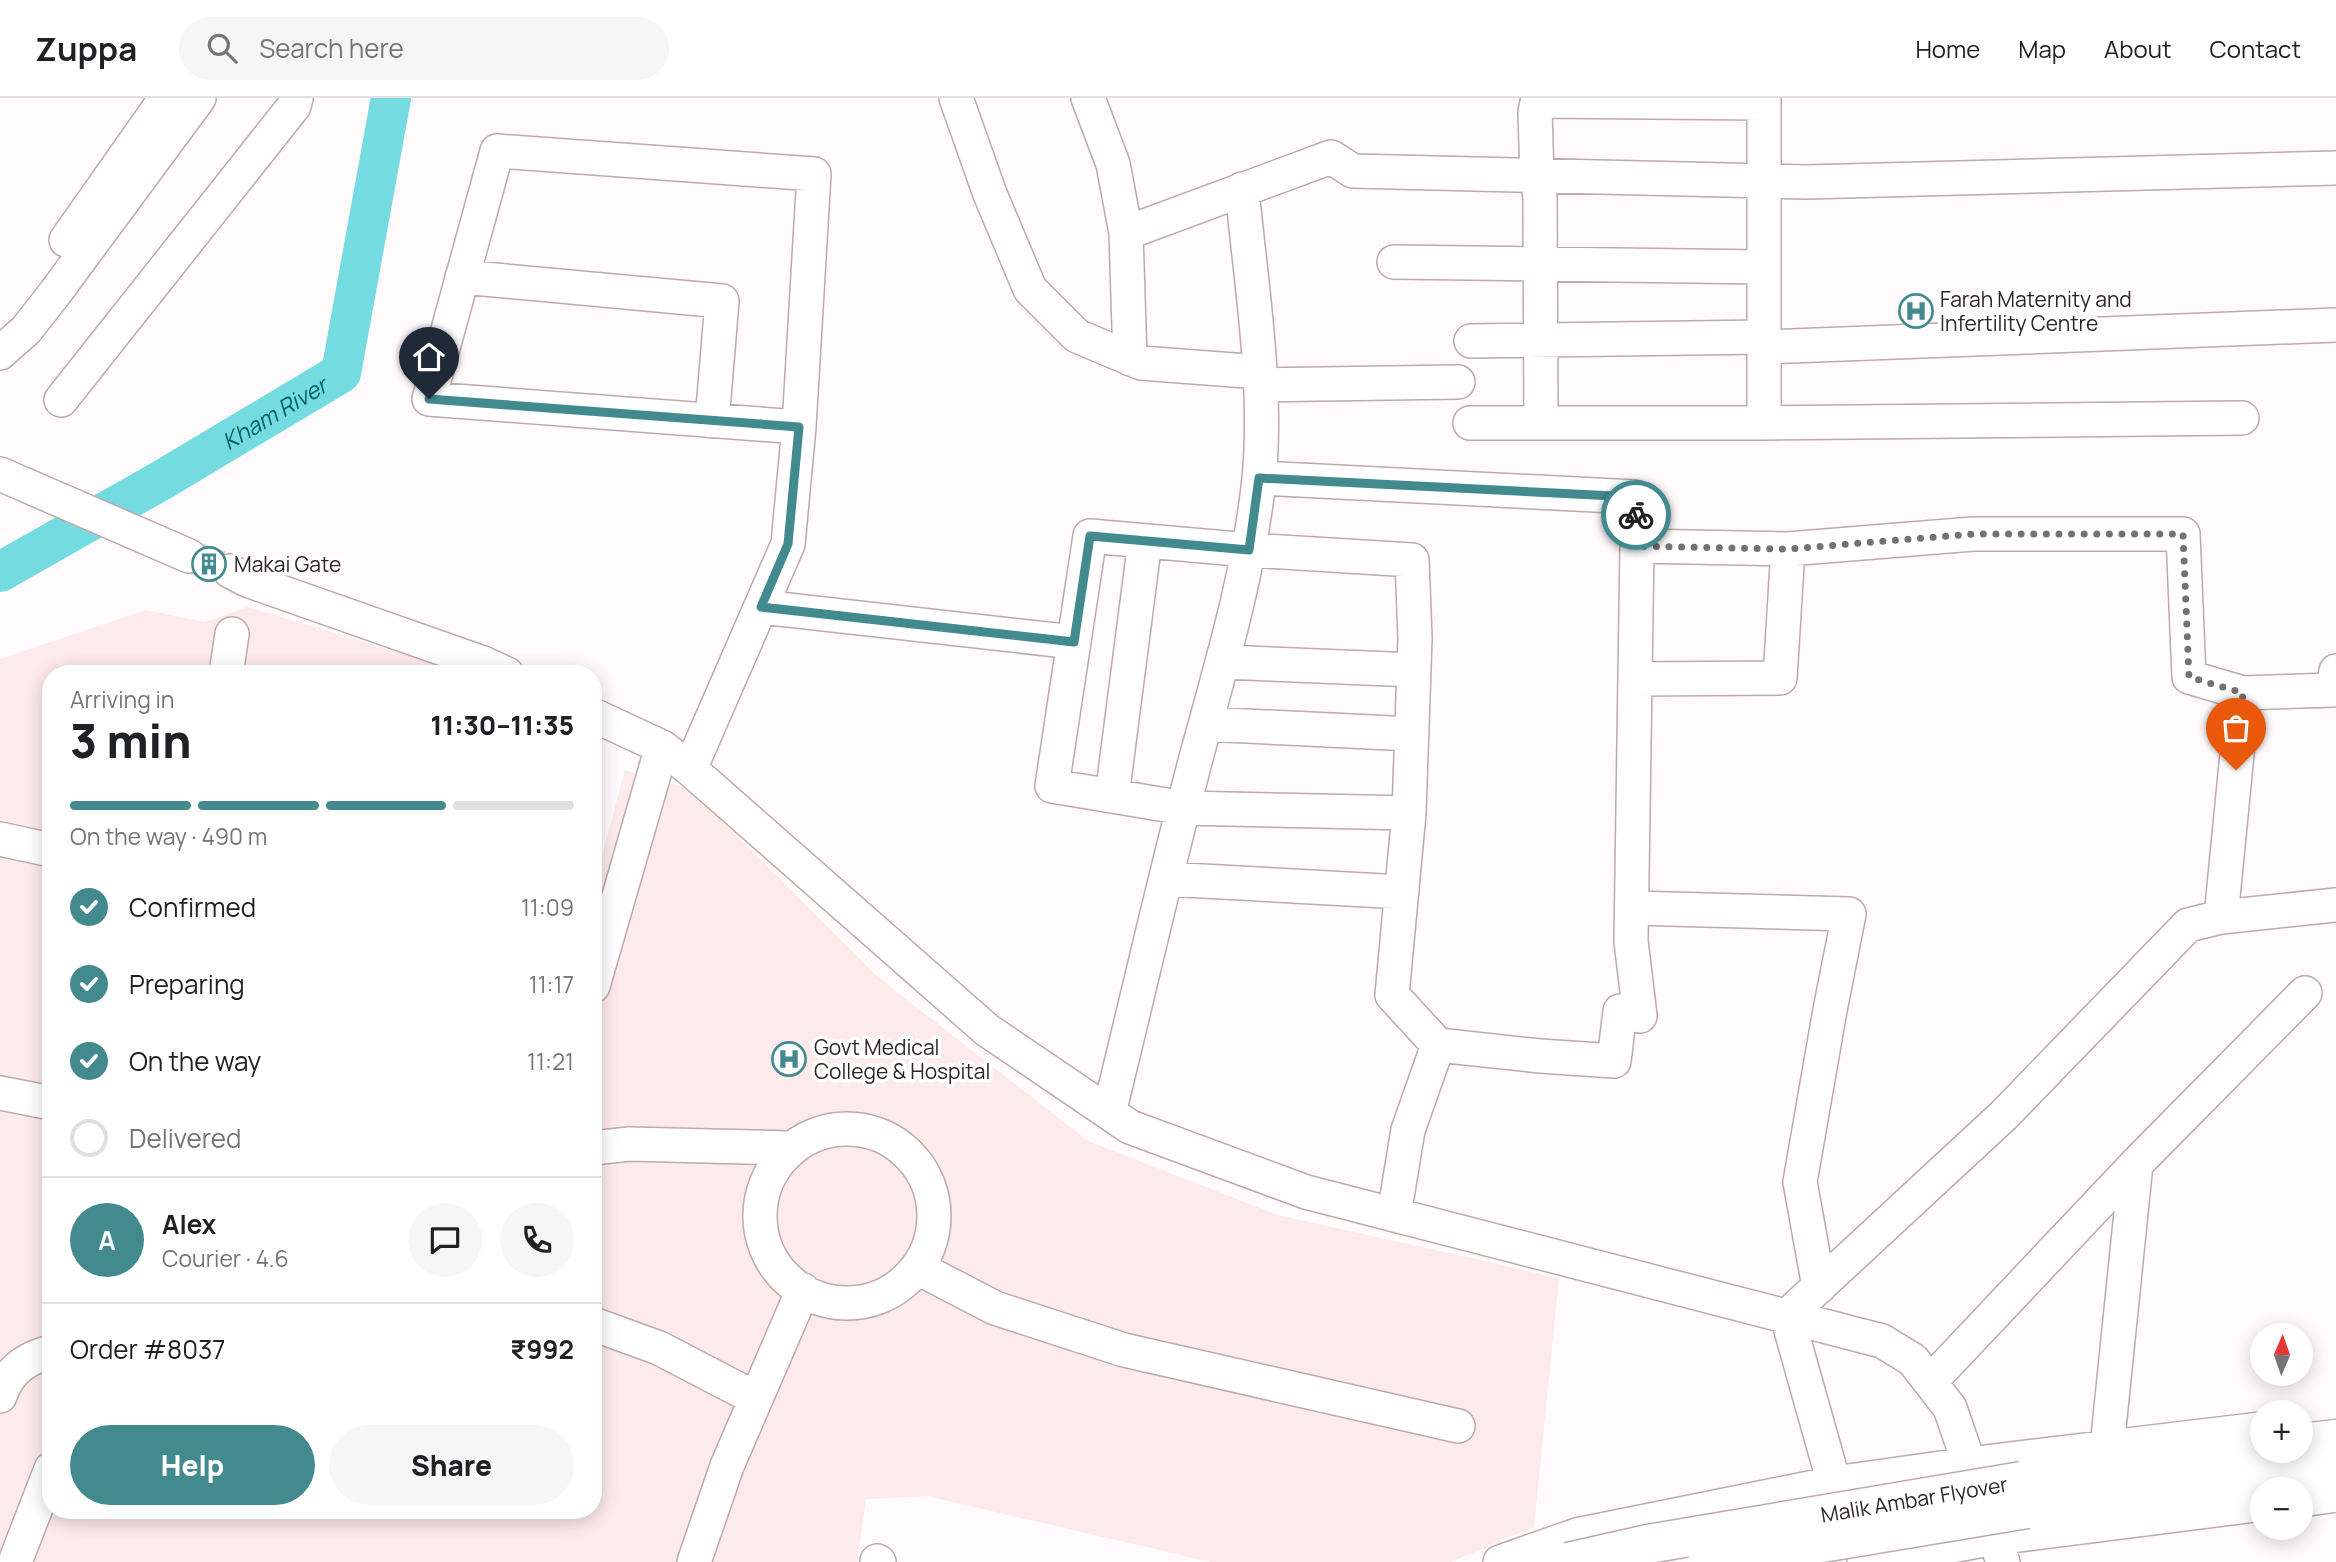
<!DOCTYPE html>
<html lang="en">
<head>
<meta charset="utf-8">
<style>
  body { margin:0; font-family:Manrope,sans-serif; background:#f6f6f6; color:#202124; height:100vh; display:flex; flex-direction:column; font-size:26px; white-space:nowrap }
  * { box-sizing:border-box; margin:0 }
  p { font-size:23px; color:#757577 }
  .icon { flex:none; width:38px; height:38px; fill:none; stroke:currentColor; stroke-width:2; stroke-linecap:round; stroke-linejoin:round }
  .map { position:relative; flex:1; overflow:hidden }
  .details { position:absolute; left:42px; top:567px; width:560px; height:854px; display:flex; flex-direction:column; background:#fff; border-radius:28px; box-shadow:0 4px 18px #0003 }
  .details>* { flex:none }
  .needle { width:46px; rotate:2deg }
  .buttons { position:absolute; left:2250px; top:1225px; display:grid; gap:14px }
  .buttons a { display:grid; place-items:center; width:63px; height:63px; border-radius:50%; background:#fff; box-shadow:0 4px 18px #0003; font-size:35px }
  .pin { position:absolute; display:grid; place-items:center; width:60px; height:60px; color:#fff; margin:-72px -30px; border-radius:50% 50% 50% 0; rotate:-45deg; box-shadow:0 0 7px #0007 }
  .pin .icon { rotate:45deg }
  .courier { position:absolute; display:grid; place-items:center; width:70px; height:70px; margin:-35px; border:5px solid #428a8e; border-radius:50%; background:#fff; color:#222; box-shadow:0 2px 9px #0007 }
  .summary em { font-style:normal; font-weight:800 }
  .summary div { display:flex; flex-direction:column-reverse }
  .summary { display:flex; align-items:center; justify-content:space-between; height:119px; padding:0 28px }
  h1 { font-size:46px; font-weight:800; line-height:52px }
  .bar { display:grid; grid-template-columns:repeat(4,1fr); gap:10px 7px; align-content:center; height:84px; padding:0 28px }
  .bar i { height:9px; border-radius:5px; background:#e0e0e0 }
  .bar .active { background:#428a8e }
  .bar p { grid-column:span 4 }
  .line { display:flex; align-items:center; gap:18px; padding:0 28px; border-top:2px solid #e0e0e0 }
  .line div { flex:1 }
  .round { display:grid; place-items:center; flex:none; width:74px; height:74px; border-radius:37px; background:#f6f6f6 }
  ol { padding:0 28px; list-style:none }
  li { display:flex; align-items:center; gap:21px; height:77px }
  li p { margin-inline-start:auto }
  li .icon { padding:7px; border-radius:50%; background:#428a8e; color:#fff; stroke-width:4 }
  li:last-child { color:#757577 }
  li i { width:38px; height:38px; border:4px solid #e0e0e0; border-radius:50% }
  .cta { display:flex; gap:14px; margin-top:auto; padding:14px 28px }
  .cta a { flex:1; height:80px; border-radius:42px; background:#428a8e; color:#fff; font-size:28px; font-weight:800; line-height:80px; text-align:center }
  .cta a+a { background:#f6f6f6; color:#202124 }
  header { display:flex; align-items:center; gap:42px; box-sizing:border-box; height:98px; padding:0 35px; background:#fff; border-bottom:2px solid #e0e0e0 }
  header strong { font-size:33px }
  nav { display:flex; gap:38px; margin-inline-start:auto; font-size:24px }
  .search { width:490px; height:63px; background:#f6f6f6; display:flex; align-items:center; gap:18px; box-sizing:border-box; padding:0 24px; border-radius:38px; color:#757577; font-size:26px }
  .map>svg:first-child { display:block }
  .built { fill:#fdeaeb }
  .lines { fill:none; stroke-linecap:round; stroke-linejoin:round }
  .river { stroke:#74dce0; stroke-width:40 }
  .minor-tunnel { stroke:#d5d0d0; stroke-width:33; stroke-dasharray:33 17; stroke-linecap:butt }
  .minor-casing { stroke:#bea9ab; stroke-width:36 }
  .major-casing { stroke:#bea9ab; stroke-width:41 }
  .minor { stroke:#fff; stroke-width:33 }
  .major { stroke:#fff; stroke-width:38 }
  .major-bridge-casing { stroke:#bea9ab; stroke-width:41; stroke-linecap:butt }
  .major-bridge { stroke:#fff; stroke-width:38 }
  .done { stroke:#777071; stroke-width:7; stroke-dasharray:0 12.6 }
  .route { stroke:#428a8e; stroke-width:9 }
  .labels { text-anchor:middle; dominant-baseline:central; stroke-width:7; stroke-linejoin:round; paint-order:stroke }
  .poi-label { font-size:21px; fill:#2e2626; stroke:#fff; text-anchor:start }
  .street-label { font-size:21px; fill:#2e2626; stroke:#fff }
  .water-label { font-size:23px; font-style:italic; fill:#006064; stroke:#fff }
</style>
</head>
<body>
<header>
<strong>Zuppa</strong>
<div class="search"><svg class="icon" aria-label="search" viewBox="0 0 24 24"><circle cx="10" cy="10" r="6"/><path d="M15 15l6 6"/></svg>Search here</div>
<nav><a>Home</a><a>Map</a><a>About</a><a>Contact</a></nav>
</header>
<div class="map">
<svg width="2336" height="1464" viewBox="0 0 2336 1464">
  <rect width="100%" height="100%" fill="#fffafb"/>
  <path class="built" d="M 248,509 L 463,574 L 462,576 L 51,576 L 51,1412 L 593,1412 L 593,776 L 597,777 L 625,672 L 690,691 L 879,880 L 1088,1043 L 1278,1117 L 1559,1180 L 1534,1429 L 1451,1464 L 1211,1464 L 927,1398 L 866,1401 L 857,1464 L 0,1464 L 0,561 L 146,512 L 205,524 Z"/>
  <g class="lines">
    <path class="river" id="s1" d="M 0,474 L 162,382 L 341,275 L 391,0"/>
    <path class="minor-tunnel" d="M 189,458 L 230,473"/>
    <g class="minor-casing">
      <path id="minor" d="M 956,0 L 990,96 L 1030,191 L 1077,238 L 1141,265 L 1260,274
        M 1088,0 L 1113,66 L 1126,135 L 1130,261
        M 1764,0 L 1764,325 L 2242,320
        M 1126,135 L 1331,59 L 1353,73 L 1807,84 L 2336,70
        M 66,142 L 166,0
        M 1394,164 L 1764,169
        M 462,179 L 722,203 L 712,323
        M 1471,243 L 1764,239
        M 1764,249 L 2336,227
        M 0,255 L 26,232 L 55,195 L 199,0
        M 1261,287 L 1458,284
        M 61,302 L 294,8 L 296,0
        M 1470,325 L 1764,325
        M 1541,325 L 1540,100 L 1537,79 L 1535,14 L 1537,5 L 1541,3 L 1764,5
        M 0,376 L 189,458
        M 1259,380 L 1635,399 L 1637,448
        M 230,473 L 247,482 L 483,565 L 507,576
        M 761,509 L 1074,544
        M 1223,564 L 1414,572
        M 226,576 L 232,536
        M 1636,581 L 1780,580 L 1788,451
        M 2243,595 L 2333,592 L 2336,573
        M 593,617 L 662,649 L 690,671 L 987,932 L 1130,1029 L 1306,1094 L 1882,1243 L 1913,1262 L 1950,1310 L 2003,1464
        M 1206,626 L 1412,636
        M 690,671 L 788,446 L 799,329 L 814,76 L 497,53 L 429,301 L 799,329
        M 1112,698 L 1145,443
        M 1409,715 L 1184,710 L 1052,688 L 1090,438 L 1249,452 L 1412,462 L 1415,540 L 1409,715 L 1392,897 L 1438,947
        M 0,741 L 51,752
        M 1166,781 L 1402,794
        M 1632,810 L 1849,816 L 1830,912 L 1800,1084 L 1819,1189
        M 593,888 L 657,666
        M 0,995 L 51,1005
        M 1109,1015 C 1138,897 1165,778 1196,660 C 1221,568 1249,476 1259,381 C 1268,285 1251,187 1242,91
        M760 1118a87 87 0 1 1 174 0a87 87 0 1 1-174 0Z
        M 593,1050 L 629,1046 L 789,1050
        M 1394,1117 L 1408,1032 L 1438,947 L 1540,958 L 1614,963 L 1620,913 L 1640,918 L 1631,843 L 1637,448 L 1788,451 L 1973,436 L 2183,436 L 2189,579 L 2243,595 L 2221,819
        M 918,1170 L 995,1210 L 1124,1252 L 1458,1328
        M 1787,1218 L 2004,1017 L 2188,827 L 2221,819 L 2336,807
        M 1787,1218 L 1834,1385 L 1843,1403
        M 593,1226 L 659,1250 L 755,1300
        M 1930,1284 L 2136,1066
        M 0,1298 C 8,1273 26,1260 51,1254
        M 2107,1349 L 2136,1066 L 2305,895
        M 2301,1402 L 2336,1397
        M 877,1463 L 879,1464
        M 15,1464 L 51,1371
        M 694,1464 L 727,1368 L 803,1192
        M 1500,1464 L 1577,1437 L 1834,1385 L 1969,1366 L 2260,1331
        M 1864,1464 L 1995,1440 L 2263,1406"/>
    </g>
    <g class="major-casing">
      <path id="major" d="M 2301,1345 L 2336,1341
        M 2022,1383 L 2263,1349
        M 2027,1411 L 2336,1373"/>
    </g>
    <use href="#minor" class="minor"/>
    <use href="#major" class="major"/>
    <g class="major-bridge-casing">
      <g id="major-bridge">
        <path id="s2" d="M 1568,1464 L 1648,1446 L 2022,1383"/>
        <path d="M 1707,1464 L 2027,1411"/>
      </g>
    </g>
    <use href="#major-bridge" class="major-bridge"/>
  </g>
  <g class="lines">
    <path class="done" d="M 1636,417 L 1637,448 L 1788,451 L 1973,436 L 2183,436 L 2189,579 L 2243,595 L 2236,672"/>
    <path class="route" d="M 429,301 L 799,329 L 788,446 L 761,509 L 1074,544 L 1090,438 L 1249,452 L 1259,380 L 1635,399 L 1636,417"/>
  </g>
  <defs>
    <g id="hospital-ring" transform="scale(1.75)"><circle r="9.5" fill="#fff" stroke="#428a8e" stroke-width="1.5"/><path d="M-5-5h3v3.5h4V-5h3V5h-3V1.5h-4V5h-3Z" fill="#428a8e"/></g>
    <g id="building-ring" transform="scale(1.75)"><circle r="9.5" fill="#fff" stroke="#428a8e" stroke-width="1.5"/><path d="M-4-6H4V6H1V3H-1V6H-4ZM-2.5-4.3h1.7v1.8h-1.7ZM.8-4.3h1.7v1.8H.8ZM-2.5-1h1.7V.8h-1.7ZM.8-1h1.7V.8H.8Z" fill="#428a8e"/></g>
  </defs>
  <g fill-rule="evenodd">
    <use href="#hospital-ring" x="1916" y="213"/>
    <use href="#building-ring" x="209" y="466"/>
    <use href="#hospital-ring" x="789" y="961"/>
  </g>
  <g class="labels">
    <g class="poi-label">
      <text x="1940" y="201">Farah Maternity and<tspan x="1940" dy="24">Infertility Centre</tspan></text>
      <text x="234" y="466">Makai Gate</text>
      <text x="814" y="949">Govt Medical<tspan x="814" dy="24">College &amp; Hospital</tspan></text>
    </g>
    <g class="street-label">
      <text stroke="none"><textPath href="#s2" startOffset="352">Malik Ambar Flyover</textPath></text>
    </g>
    <g class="water-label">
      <text stroke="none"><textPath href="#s1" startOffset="317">Kham River</textPath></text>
    </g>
  </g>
</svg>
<div class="buttons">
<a><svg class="needle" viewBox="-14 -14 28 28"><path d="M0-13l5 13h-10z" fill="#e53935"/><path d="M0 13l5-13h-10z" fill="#757577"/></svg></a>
<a>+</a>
<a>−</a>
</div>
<div class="pin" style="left:2236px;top:672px;background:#ea580c"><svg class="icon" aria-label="bag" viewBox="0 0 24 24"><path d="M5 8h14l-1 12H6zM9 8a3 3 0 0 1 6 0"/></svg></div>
<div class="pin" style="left:429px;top:301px;background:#1f2937"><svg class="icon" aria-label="home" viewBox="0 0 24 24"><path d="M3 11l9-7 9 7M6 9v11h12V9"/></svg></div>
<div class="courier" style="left:1636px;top:417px"><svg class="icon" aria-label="bike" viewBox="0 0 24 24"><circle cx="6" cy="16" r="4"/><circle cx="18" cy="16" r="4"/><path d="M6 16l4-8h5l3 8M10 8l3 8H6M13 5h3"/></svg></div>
<section class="details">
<div class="summary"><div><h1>3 min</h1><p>Arriving in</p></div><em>11:30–11:35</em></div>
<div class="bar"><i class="active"></i><i class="active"></i><i class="active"></i><i></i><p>On the way · 490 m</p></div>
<ol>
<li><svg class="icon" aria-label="check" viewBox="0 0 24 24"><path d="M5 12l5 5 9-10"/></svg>Confirmed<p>11:09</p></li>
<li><svg class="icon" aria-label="check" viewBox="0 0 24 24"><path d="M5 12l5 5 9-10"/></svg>Preparing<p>11:17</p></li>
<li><svg class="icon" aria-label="check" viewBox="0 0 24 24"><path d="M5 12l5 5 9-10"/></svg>On the way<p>11:21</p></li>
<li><i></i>Delivered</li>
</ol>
<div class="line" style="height:126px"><b class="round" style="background:#428a8e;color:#fff">A</b><div><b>Alex</b><p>Courier · 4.6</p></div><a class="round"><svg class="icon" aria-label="chat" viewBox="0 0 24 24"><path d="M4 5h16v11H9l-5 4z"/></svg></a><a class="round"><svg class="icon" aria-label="phone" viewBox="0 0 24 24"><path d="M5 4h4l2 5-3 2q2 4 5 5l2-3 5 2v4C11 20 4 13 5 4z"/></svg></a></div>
<div class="line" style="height:91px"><div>Order #8037</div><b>₹992</b></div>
<div class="cta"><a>Help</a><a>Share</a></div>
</section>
</div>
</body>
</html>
